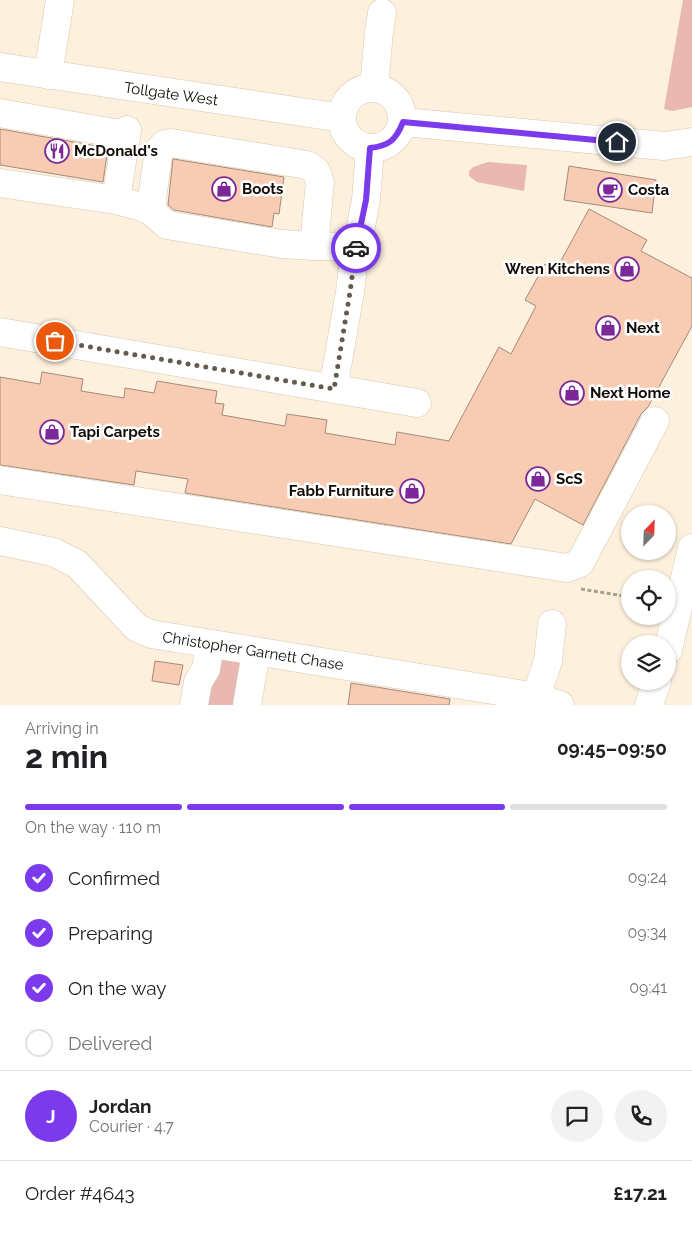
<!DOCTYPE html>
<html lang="en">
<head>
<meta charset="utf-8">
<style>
  body { margin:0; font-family:Raleway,sans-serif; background:#f2f2f2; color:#202124; height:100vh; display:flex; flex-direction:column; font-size:19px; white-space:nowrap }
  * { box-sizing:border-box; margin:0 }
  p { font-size:16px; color:#757577 }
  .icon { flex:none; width:28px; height:28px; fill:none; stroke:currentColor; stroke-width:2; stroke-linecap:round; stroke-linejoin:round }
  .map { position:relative; height:705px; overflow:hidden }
  .sheet { display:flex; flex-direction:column; background:#fff; flex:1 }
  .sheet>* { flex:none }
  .needle { width:32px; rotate:23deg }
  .buttons { position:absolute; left:621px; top:505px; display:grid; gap:10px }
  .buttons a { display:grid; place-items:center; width:55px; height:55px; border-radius:50%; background:#fff; box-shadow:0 1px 4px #0004; font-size:25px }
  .pin { position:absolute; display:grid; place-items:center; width:42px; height:42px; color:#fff; margin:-21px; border:2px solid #fff; border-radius:50%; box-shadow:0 1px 5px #0007 }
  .courier { position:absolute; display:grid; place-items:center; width:50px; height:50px; margin:-25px; border:4px solid #7c3aed; border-radius:50%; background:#fff; color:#222; box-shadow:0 1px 6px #0007 }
  .head em { font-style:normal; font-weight:700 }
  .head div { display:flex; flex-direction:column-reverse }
  .head { display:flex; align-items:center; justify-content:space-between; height:85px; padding:0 25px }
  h1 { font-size:32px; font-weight:700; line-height:38px }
  .bar { display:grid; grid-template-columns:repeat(4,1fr); gap:8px 5px; align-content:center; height:60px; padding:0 25px }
  .bar i { height:6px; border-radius:4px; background:#e0e0e0 }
  .bar .current { background:#7c3aed }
  .bar p { grid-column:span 4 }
  .line { display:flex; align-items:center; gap:12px; padding:0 25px; border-top:1px solid #e0e0e0 }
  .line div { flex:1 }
  .round { display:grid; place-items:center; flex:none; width:52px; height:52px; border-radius:26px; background:#f2f2f2 }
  ol { padding:0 25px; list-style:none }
  li { display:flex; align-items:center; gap:15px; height:55px }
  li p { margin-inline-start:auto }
  li .icon { padding:5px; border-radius:50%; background:#7c3aed; color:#fff; stroke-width:4 }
  li:last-child { color:#757577 }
  li i { width:28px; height:28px; border:2px solid #e0e0e0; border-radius:50% }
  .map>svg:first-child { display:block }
  .green { fill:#e8b8b1 }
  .building { fill:#f7ccb2; stroke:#a48b7c }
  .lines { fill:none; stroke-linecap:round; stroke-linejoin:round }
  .minor-casing { stroke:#d7c7af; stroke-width:29 }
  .path { stroke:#a89e8e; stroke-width:3; stroke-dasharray:4 2.5; stroke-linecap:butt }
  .minor { stroke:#fff; stroke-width:28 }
  .done { stroke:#645b50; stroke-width:5; stroke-dasharray:0 9 }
  .route { stroke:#7c3aed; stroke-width:6 }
  .labels { text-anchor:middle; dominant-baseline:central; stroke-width:5; stroke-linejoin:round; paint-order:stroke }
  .street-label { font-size:15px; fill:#110b04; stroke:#fff }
  .poi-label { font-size:15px; font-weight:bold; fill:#110b04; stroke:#fff; text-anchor:start }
</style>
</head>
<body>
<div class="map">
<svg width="692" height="705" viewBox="0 0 692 705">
  <rect width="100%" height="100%" fill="#fdf0dc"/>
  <path class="green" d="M 683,0 L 692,0 L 692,107 L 672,111 L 664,109 Z
    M 488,162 L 527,165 L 524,191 L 477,182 L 469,176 L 469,171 L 473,167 Z
    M 216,655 L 237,660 L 241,666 L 237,705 L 197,705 Z"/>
  <path class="building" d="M 0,129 L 108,148 L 103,182 L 0,165 Z
    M 173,159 L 284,177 L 279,214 L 274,213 L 272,227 L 174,210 L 168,205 Z
    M 569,166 L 656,180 L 652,213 L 564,200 Z
    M 589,209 L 647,240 L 641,251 L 692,278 L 692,326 L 648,407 L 641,414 L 583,525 L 535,499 L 511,544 L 185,493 L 188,479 L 136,471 L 134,485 L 0,465 L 0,377 L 40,384 L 42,372 L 83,379 L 81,391 L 124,398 L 125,388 L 154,393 L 157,381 L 217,391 L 215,403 L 224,404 L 222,415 L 285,426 L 287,414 L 327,420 L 325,433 L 395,445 L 397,432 L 449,441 L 499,347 L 511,354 L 536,306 L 525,300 L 545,264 L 556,270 Z
    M 155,661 L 183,665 L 179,685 L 152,681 Z
    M 351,683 L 450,699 L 449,705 L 348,705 Z"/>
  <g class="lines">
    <g class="minor-casing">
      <path id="minor" d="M 0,67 L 342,118
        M 48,75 L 60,0
        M 374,87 L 379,32 L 382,13
        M342 118a30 30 0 1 1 60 0a30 30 0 1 1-60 0Z
        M 0,113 L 126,135
        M 403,122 L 664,146 L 692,142
        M 0,183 L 116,200 L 142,207 L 152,212 L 167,225 L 282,244 L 314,246 L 356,247
        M 116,200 L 127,130
        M 152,212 L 152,198 L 159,150 L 165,144 L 171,143 L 307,165 L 316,171 L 320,182 L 314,246
        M 0,332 L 417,403
        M 333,389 L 350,292 L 353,267 L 366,200 L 370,148
        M 0,480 L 567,568 L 580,563 L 655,421
        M 0,541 L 53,552 L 77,564 L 137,628 L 151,634 L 536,697 L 560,705
        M 668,650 L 692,548
        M 536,697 L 548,661 L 552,624
        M 194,705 L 198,682 L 206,669 L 210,644
        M 247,705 L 256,652
        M 649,705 L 657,681"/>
    </g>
    <path class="path" d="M 581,589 L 630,597"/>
    <use href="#minor" class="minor"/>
  </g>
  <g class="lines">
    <path class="done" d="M 55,341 L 334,389 L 350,292 L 356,248"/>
    <path class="route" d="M 356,248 L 366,200 L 370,148 C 389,146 396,140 403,122 L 617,142"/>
  </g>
  <defs>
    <g id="restaurant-ring" transform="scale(1.25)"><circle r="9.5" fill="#fff" stroke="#7c2898" stroke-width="1.5"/><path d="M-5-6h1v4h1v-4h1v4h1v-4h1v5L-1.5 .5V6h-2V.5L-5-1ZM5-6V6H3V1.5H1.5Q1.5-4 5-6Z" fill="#7c2898"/></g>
    <g id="shop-ring" transform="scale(1.25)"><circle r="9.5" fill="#fff" stroke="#7c2898" stroke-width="1.5"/><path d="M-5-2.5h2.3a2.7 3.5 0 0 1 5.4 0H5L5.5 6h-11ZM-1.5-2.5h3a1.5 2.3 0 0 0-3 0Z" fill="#7c2898"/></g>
    <g id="cafe-ring" transform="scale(1.25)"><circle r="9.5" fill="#fff" stroke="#7c2898" stroke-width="1.5"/><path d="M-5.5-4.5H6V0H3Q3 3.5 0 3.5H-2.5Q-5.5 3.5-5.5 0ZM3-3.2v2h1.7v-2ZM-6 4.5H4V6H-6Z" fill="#7c2898"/></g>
  </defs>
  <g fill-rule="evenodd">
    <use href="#restaurant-ring" x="57" y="151"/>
    <use href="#shop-ring" x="224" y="189"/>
    <use href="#cafe-ring" x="610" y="190"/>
    <use href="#shop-ring" x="627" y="269"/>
    <use href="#shop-ring" x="608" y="328"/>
    <use href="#shop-ring" x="572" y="393"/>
    <use href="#shop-ring" x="52" y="432"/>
    <use href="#shop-ring" x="538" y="479"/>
    <use href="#shop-ring" x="412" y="491"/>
  </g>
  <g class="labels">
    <g class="street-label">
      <text transform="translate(171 94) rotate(8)">Tollgate West</text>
      <text transform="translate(253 651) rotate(9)">Christopher Garnett Chase</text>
    </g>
    <g class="poi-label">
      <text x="74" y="151">McDonald's</text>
      <text x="242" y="189">Boots</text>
      <text x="628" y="190">Costa</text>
      <text x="610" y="269" text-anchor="end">Wren Kitchens</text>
      <text x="626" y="328">Next</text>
      <text x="590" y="393">Next Home</text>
      <text x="70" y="432">Tapi Carpets</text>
      <text x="556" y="479">ScS</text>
      <text x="394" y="491" text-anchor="end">Fabb Furniture</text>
    </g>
  </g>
</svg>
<div class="buttons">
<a><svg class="needle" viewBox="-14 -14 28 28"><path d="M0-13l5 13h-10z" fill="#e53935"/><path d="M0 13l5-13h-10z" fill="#757577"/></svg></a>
<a><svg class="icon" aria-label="locate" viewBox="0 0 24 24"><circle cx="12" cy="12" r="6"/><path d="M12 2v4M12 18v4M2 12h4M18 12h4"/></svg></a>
<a><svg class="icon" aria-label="layers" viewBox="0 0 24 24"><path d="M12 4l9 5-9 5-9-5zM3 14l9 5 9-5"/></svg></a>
</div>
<div class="pin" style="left:55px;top:341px;background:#ea580c"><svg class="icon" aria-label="bag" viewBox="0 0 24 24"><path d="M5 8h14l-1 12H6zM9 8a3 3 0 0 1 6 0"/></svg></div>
<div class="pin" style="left:617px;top:142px;background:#1f2937"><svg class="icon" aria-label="home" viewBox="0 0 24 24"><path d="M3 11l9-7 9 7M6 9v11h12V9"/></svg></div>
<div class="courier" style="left:356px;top:248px"><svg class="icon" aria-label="car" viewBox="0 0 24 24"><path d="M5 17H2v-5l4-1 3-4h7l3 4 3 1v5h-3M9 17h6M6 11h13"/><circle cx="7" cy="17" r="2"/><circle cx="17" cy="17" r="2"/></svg></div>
</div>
<section class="sheet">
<div class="head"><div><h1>2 min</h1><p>Arriving in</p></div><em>09:45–09:50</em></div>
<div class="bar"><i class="current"></i><i class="current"></i><i class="current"></i><i></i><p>On the way · 110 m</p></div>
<ol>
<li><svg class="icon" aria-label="check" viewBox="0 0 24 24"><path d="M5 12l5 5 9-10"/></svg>Confirmed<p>09:24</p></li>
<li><svg class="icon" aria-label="check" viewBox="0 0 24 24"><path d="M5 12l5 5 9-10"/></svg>Preparing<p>09:34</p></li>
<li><svg class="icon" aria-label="check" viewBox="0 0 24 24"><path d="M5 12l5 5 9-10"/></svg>On the way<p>09:41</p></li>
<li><i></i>Delivered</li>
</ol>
<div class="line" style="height:90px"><b class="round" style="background:#7c3aed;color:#fff">J</b><div><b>Jordan</b><p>Courier · 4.7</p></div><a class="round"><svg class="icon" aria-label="chat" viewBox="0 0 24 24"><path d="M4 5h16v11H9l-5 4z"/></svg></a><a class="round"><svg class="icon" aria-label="phone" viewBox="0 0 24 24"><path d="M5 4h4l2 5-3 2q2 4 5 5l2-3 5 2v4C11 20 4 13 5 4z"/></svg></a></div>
<div class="line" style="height:65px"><div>Order #4643</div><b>£17.21</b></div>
</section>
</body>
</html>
